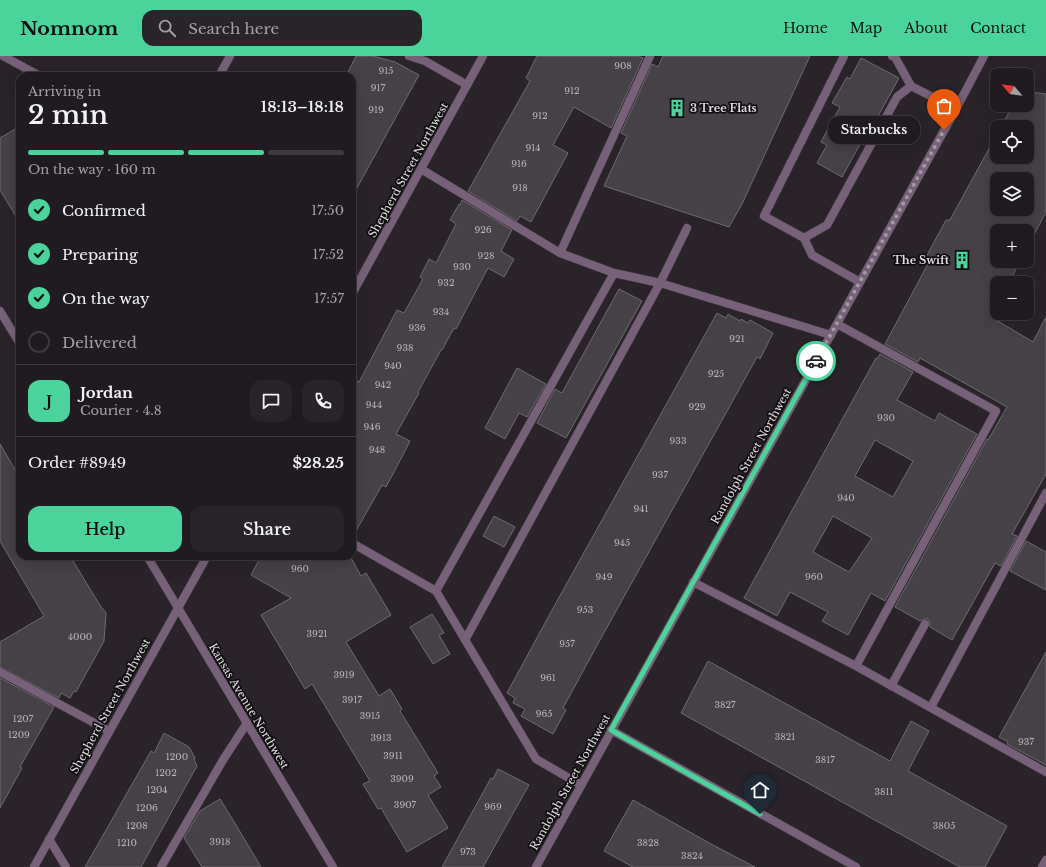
<!DOCTYPE html>
<html lang="en">
<head>
<meta charset="utf-8">
<style>
  body { margin:0; font-family:"Libre Baskerville",serif; background:#282429; color:#f1f3f6; height:100vh; display:flex; flex-direction:column; font-size:15px; white-space:nowrap }
  * { box-sizing:border-box; margin:0 }
  p { font-size:13px; color:#a2a1a5 }
  .icon { flex:none; width:22px; height:22px; fill:none; stroke:currentColor; stroke-width:2; stroke-linecap:round; stroke-linejoin:round }
  .map { position:relative; flex:1; overflow:hidden }
  .details { position:absolute; left:16px; top:16px; width:340px; height:488px; display:flex; flex-direction:column; background:#201b20; border-radius:12px; box-shadow:0 4px 16px #0002,0 0 0 1px #3d393e }
  .details>* { flex:none }
  .needle { width:26px; rotate:299deg }
  .controls { position:absolute; left:990px; top:12px; display:grid; gap:8px }
  .controls a { display:grid; place-items:center; width:44px; height:44px; border-radius:8px; background:#201b20; box-shadow:0 4px 16px #0002,0 0 0 1px #3d393e; font-size:20px }
  .pin { position:absolute; display:grid; place-items:center; width:34px; height:34px; color:#fff; margin:-41px -17px; border-radius:50% 50% 50% 0; rotate:-45deg; box-shadow:0 0 4px #0007 }
  .pin .icon { rotate:45deg }
  .courier { position:absolute; display:grid; place-items:center; width:40px; height:40px; margin:-20px; border:3px solid #4ad49c; border-radius:50%; background:#fff; color:#222; box-shadow:0 1px 5px #0007 }
  .bubble { position:absolute; height:28px; border-radius:12px; background:#201b20; box-shadow:0 4px 16px #0002,0 0 0 1px #3d393e; font-size:13px; font-weight:600; line-height:28px; text-align:center }
  .headline em { font-style:normal; font-weight:600 }
  .headline div { display:flex; flex-direction:column-reverse }
  .headline { display:flex; align-items:center; justify-content:space-between; height:68px; padding:0 12px }
  h1 { font-size:26px; font-weight:600; line-height:30px }
  .bar { display:grid; grid-template-columns:repeat(4,1fr); gap:6px 4px; align-content:center; height:48px; padding:0 12px }
  .bar i { height:5px; border-radius:3px; background:#3d393e }
  .bar .selected { background:#4ad49c }
  .bar p { grid-column:span 4 }
  .line { display:flex; align-items:center; gap:10px; padding:0 12px; border-top:1px solid #3d393e }
  .line div { flex:1 }
  .round { display:grid; place-items:center; flex:none; width:42px; height:42px; border-radius:12px; background:#282429 }
  ol { padding:0 12px; list-style:none }
  li { display:flex; align-items:center; gap:12px; height:44px }
  li p { margin-inline-start:auto }
  li .icon { padding:4px; border-radius:50%; background:#4ad49c; color:#111; stroke-width:4 }
  li:last-child { color:#a2a1a5 }
  li i { width:22px; height:22px; border:2px solid #3d393e; border-radius:50% }
  .button { display:flex; gap:8px; margin-top:auto; padding:8px 12px }
  .button a { flex:1; height:46px; border-radius:12px; background:#4ad49c; color:#111; font-size:16px; font-weight:600; line-height:46px; text-align:center }
  .button a+a { background:#282429; color:#f1f3f6 }
  header { display:flex; align-items:center; gap:24px; box-sizing:border-box; height:56px; padding:0 20px; background:#4ad49c; color:#111 }
  header strong { font-size:19px }
  nav { display:flex; gap:22px; margin-inline-start:auto; font-size:14px }
  .search { width:280px; height:36px; background:#282429; display:flex; align-items:center; gap:10px; box-sizing:border-box; padding:0 14px; border-radius:12px; color:#a2a1a5; font-size:15px }
  .map>svg:first-child { display:block }
  .building { fill:#464047; stroke:#6f6970; fill-rule:evenodd }
  .lines { fill:none; stroke-linecap:round; stroke-linejoin:round }
  .service-casing { stroke:#474147; stroke-width:9 }
  .minor-casing { stroke:#474147; stroke-width:9 }
  .tertiary-casing { stroke:#474147; stroke-width:9 }
  .service { stroke:#79607a; stroke-width:8 }
  .minor { stroke:#79607a; stroke-width:8 }
  .tertiary { stroke:#79607a; stroke-width:8 }
  .done { stroke:#a09ca0; stroke-width:4; stroke-dasharray:0 7.2 }
  .route { stroke:#4ad49c; stroke-width:5 }
  .labels { text-anchor:middle; dominant-baseline:central; stroke-width:3.5; stroke-linejoin:round; paint-order:stroke }
  .number-label { font-size:9px; fill:#bab5ba }
  .poi-label { font-size:11px; font-weight:bold; fill:#e0dce0; stroke:#110e11; text-anchor:start }
  .street-label { font-size:11px; fill:#e0dce0; stroke:#110e11 }
</style>
</head>
<body>
<header>
<strong>Nomnom</strong>
<div class="search"><svg class="icon" aria-label="search" viewBox="0 0 24 24"><circle cx="10" cy="10" r="6"/><path d="M15 15l6 6"/></svg>Search here</div>
<nav><a>Home</a><a>Map</a><a>About</a><a>Contact</a></nav>
</header>
<div class="map">
<svg width="1046" height="811" viewBox="0 0 1046 811">
  <rect width="100%" height="100%" fill="#2a242a"/>
  <path class="building" d="M 356,0 L 373,0 L 395,6 L 419,19 L 352,141 L 352,20 L 346,20 Z
    M 537,0 L 638,0 L 643,2 L 611,72 L 574,51 L 553,89 L 568,97 L 531,166 L 520,160 L 517,165 L 468,135 L 530,25 L 526,22 Z
    M 663,0 L 810,0 L 742,148 L 729,171 L 604,130 L 627,80 L 621,77 L 652,8 L 658,11 Z
    M 861,2 L 899,22 L 866,82 L 864,81 L 842,121 L 817,107 L 827,89 L 821,86 L 840,51 L 832,47 L 847,21 L 850,23 Z
    M 1031,36 L 1046,38 L 1046,156 L 1027,192 L 1027,175 L 997,175 L 997,205 L 1020,205 L 1009,227 L 997,227 L 997,250 L 991,261 L 1033,286 L 1046,261 L 1046,418 L 1012,478 L 1017,480 L 1001,510 L 995,507 L 952,584 L 930,571 L 930,567 L 928,563 L 924,563 L 920,565 L 895,551 L 987,383 L 988,384 L 1007,351 L 920,302 L 918,306 L 885,288 L 929,206 L 925,203 L 946,164 L 950,164 L 997,78 L 997,101 L 1027,101 L 1027,71 L 1001,71 L 1013,49 L 1027,49 L 1027,38 ZM 997,123 L 1027,123 L 1027,153 L 997,153 Z
    M 20,70 L 20,167 L 0,134 L 0,82 Z
    M 462,144 L 512,174 L 501,195 L 514,203 L 504,221 L 488,212 L 456,273 L 454,272 L 442,294 L 441,294 L 418,336 L 419,337 L 396,378 L 410,385 L 404,397 L 386,431 L 382,429 L 352,482 L 352,323 L 359,326 L 397,254 L 404,257 L 423,223 L 420,221 L 429,203 L 436,207 L 456,168 L 450,164 L 459,148 L 460,149 Z
    M 619,233 L 642,245 L 566,382 L 537,367 L 555,333 L 562,337 Z
    M 717,257 L 726,262 L 728,258 L 740,265 L 741,263 L 748,267 L 750,264 L 773,277 L 760,303 L 757,301 L 600,584 L 563,652 L 566,654 L 553,678 L 521,660 L 525,653 L 513,647 L 515,642 L 507,637 L 551,556 Z
    M 880,298 L 913,316 L 897,344 L 935,365 L 939,357 L 977,378 L 885,545 L 871,537 L 848,579 L 822,565 L 828,556 L 790,536 L 777,560 L 744,542 L 876,302 L 877,303 ZM 875,384 L 913,405 L 893,441 L 855,420 ZM 833,460 L 872,482 L 849,516 L 813,496 Z
    M 517,312 L 546,328 L 527,361 L 519,357 L 505,383 L 485,372 Z
    M 0,388 L 20,422 L 20,500 L 70,500 L 101,551 L 106,557 L 104,585 L 76,636 L 74,635 L 70,642 L 61,637 L 59,642 L 0,611 L 0,586 L 44,560 L 0,485 Z
    M 494,460 L 515,471 L 504,491 L 483,480 Z
    M 1026,485 L 1046,496 L 1046,534 L 1010,515 Z
    M 261,500 L 350,500 L 361,520 L 366,517 L 391,559 L 346,586 L 379,640 L 390,633 L 402,653 L 400,655 L 438,717 L 434,720 L 441,731 L 428,739 L 448,772 L 407,796 L 381,752 L 378,753 L 363,728 L 370,725 L 312,628 L 305,633 L 261,559 L 291,542 L 251,519 Z
    M 432,558 L 444,577 L 439,579 L 450,598 L 433,608 L 410,571 Z
    M 1046,596 L 1046,709 L 1007,688 L 1008,686 L 999,681 Z
    M 708,605 L 890,705 L 911,665 L 929,675 L 908,715 L 1007,770 L 985,811 L 960,811 L 681,657 Z
    M 0,622 L 54,651 L 20,711 L 22,712 L 0,752 Z
    M 164,677 L 189,691 L 195,702 L 194,703 L 197,710 L 141,811 L 85,811 L 151,695 L 154,697 Z
    M 498,713 L 529,729 L 483,811 L 442,811 L 491,722 L 493,723 Z
    M 220,743 L 239,774 L 261,811 L 202,811 L 184,782 L 200,755 Z
    M 633,744 L 711,788 L 755,811 L 633,811 L 604,795 Z"/>
  <g class="lines">
    <g class="service-casing">
      <path id="service" d="M 3,0 L 40,20
        M 409,0 L 425,5 L 467,29
        M 650,0 L 560,197 L 614,217 L 660,227 L 831,279
        M 844,0 L 764,160 L 804,182 L 812,199 L 860,226
        M 892,0 L 895,1 L 911,30 L 956,53
        M 219,20 L 230,0
        M 421,113 L 560,197
        M 804,182 L 827,169 L 897,41 L 911,30
        M 837,268 L 996,355 L 856,610
        M 352,487 L 436,535 L 536,703 L 581,729
        M 693,526 L 856,610 L 1046,716
        M 436,535 L 614,217
        M 465,584 L 660,227 L 687,172
        M 0,616 L 109,675
        M 891,630 L 925,568
        M 931,651 L 1046,437
        M 49,783 L 66,811
        M 161,811 L 223,704 L 247,667"/>
    </g>
    <g class="minor-casing">
      <path id="minor" d="M 352,238 L 483,0
        M 611,674 L 856,811
        M 34,811 L 207,500
        M 536,811 L 956,53 L 984,0
        M 1042,811 L 1046,804"/>
    </g>
    <g class="tertiary-casing">
      <path id="tertiary" d="M 0,255 L 20,288
        M 147,500 L 333,811"/>
    </g>
    <use href="#service" class="service"/>
    <use href="#minor" class="minor"/>
    <use href="#tertiary" class="tertiary"/>
  </g>
  <g class="lines">
    <path class="done" d="M 816,305 L 944,74"/>
    <path class="route" d="M 760,758 L 611,674 L 816,305"/>
  </g>
  <defs>
    <g id="building-bare" transform="scale(1.38)"><path d="M-4-6H4V6H1V3H-1V6H-4ZM-2.5-4.3h1.7v1.8h-1.7ZM.8-4.3h1.7v1.8H.8ZM-2.5-1h1.7V.8h-1.7ZM.8-1h1.7V.8H.8Z" fill="#4ad49c" stroke="#110e11" stroke-width="2.5" paint-order="stroke"/></g>
  </defs>
  <g fill-rule="evenodd">
    <use href="#building-bare" x="677" y="52"/>
    <use href="#building-bare" x="962" y="204"/>
  </g>
  <g class="labels">
    <g class="number-label">
      <text x="623" y="9">908</text>
      <text x="386" y="14">915</text>
      <text x="378" y="31">917</text>
      <text x="572" y="34">912</text>
      <text x="376" y="53">919</text>
      <text x="540" y="59">912</text>
      <text x="533" y="91">914</text>
      <text x="519" y="107">916</text>
      <text x="520" y="131">918</text>
      <text x="483" y="173">926</text>
      <text x="486" y="199">928</text>
      <text x="462" y="210">930</text>
      <text x="446" y="226">932</text>
      <text x="441" y="255">934</text>
      <text x="417" y="271">936</text>
      <text x="737" y="282">921</text>
      <text x="405" y="291">938</text>
      <text x="393" y="309">940</text>
      <text x="716" y="317">925</text>
      <text x="383" y="328">942</text>
      <text x="374" y="348">944</text>
      <text x="697" y="350">929</text>
      <text x="886" y="361">930</text>
      <text x="372" y="370">946</text>
      <text x="678" y="384">933</text>
      <text x="377" y="393">948</text>
      <text x="660" y="418">937</text>
      <text x="846" y="441">940</text>
      <text x="641" y="452">941</text>
      <text x="622" y="486">945</text>
      <text x="300" y="512">960</text>
      <text x="604" y="520">949</text>
      <text x="814" y="520">960</text>
      <text x="585" y="553">953</text>
      <text x="317" y="577">3921</text>
      <text x="80" y="580">4000</text>
      <text x="567" y="587">957</text>
      <text x="344" y="618">3919</text>
      <text x="548" y="621">961</text>
      <text x="352" y="643">3917</text>
      <text x="725" y="648">3827</text>
      <text x="544" y="657">965</text>
      <text x="370" y="659">3915</text>
      <text x="23" y="662">1207</text>
      <text x="19" y="678">1209</text>
      <text x="785" y="680">3821</text>
      <text x="381" y="681">3913</text>
      <text x="1026" y="685">937</text>
      <text x="393" y="699">3911</text>
      <text x="177" y="700">1200</text>
      <text x="825" y="703">3817</text>
      <text x="166" y="716">1202</text>
      <text x="402" y="722">3909</text>
      <text x="157" y="733">1204</text>
      <text x="884" y="735">3811</text>
      <text x="405" y="748">3907</text>
      <text x="493" y="750">969</text>
      <text x="147" y="751">1206</text>
      <text x="137" y="769">1208</text>
      <text x="944" y="769">3805</text>
      <text x="220" y="785">3918</text>
      <text x="127" y="786">1210</text>
      <text x="648" y="786">3828</text>
      <text x="468" y="795">973</text>
      <text x="692" y="799">3824</text>
    </g>
    <g class="poi-label">
      <text x="690" y="52">3 Tree Flats</text>
      <text x="949" y="204" text-anchor="end">The Swift</text>
    </g>
    <g class="street-label">
      <text transform="translate(408 114) rotate(-61)">Shepherd Street Northwest</text>
      <text transform="translate(751 400) rotate(-61)">Randolph Street Northwest</text>
      <text transform="translate(110 650) rotate(-61)">Shepherd Street Northwest</text>
      <text transform="translate(249 650) rotate(59)">Kansas Avenue Northwest</text>
      <text transform="translate(570 726) rotate(-61)">Randolph Street Northwest</text>
    </g>
  </g>
</svg>
<div class="controls">
<a><svg class="needle" viewBox="-14 -14 28 28"><path d="M0-13l5 13h-10z" fill="#e53935"/><path d="M0 13l5-13h-10z" fill="#a2a1a5"/></svg></a>
<a><svg class="icon" aria-label="locate" viewBox="0 0 24 24"><circle cx="12" cy="12" r="6"/><path d="M12 2v4M12 18v4M2 12h4M18 12h4"/></svg></a>
<a><svg class="icon" aria-label="layers" viewBox="0 0 24 24"><path d="M12 4l9 5-9 5-9-5zM3 14l9 5 9-5"/></svg></a>
<a>+</a>
<a>−</a>
</div>
<div class="pin" style="left:944px;top:74px;background:#ea580c"><svg class="icon" aria-label="bag" viewBox="0 0 24 24"><path d="M5 8h14l-1 12H6zM9 8a3 3 0 0 1 6 0"/></svg></div>
<div class="pin" style="left:760px;top:758px;background:#1f2937"><svg class="icon" aria-label="home" viewBox="0 0 24 24"><path d="M3 11l9-7 9 7M6 9v11h12V9"/></svg></div>
<div class="courier" style="left:816px;top:305px"><svg class="icon" aria-label="car" viewBox="0 0 24 24"><path d="M5 17H2v-5l4-1 3-4h7l3 4 3 1v5h-3M9 17h6M6 11h13"/><circle cx="7" cy="17" r="2"/><circle cx="17" cy="17" r="2"/></svg></div>
<div class="bubble" style="left:828px;top:60px;width:92px">Starbucks</div>
<section class="details">
<div class="headline"><div><h1>2 min</h1><p>Arriving in</p></div><em>18:13–18:18</em></div>
<div class="bar"><i class="selected"></i><i class="selected"></i><i class="selected"></i><i></i><p>On the way · 160 m</p></div>
<ol>
<li><svg class="icon" aria-label="check" viewBox="0 0 24 24"><path d="M5 12l5 5 9-10"/></svg>Confirmed<p>17:50</p></li>
<li><svg class="icon" aria-label="check" viewBox="0 0 24 24"><path d="M5 12l5 5 9-10"/></svg>Preparing<p>17:52</p></li>
<li><svg class="icon" aria-label="check" viewBox="0 0 24 24"><path d="M5 12l5 5 9-10"/></svg>On the way<p>17:57</p></li>
<li><i></i>Delivered</li>
</ol>
<div class="line" style="height:72px"><b class="round" style="background:#4ad49c;color:#111">J</b><div><b>Jordan</b><p>Courier · 4.8</p></div><a class="round"><svg class="icon" aria-label="chat" viewBox="0 0 24 24"><path d="M4 5h16v11H9l-5 4z"/></svg></a><a class="round"><svg class="icon" aria-label="phone" viewBox="0 0 24 24"><path d="M5 4h4l2 5-3 2q2 4 5 5l2-3 5 2v4C11 20 4 13 5 4z"/></svg></a></div>
<div class="line" style="height:52px"><div>Order #8949</div><b>$28.25</b></div>
<div class="button"><a>Help</a><a>Share</a></div>
</section>
</div>
</body>
</html>
